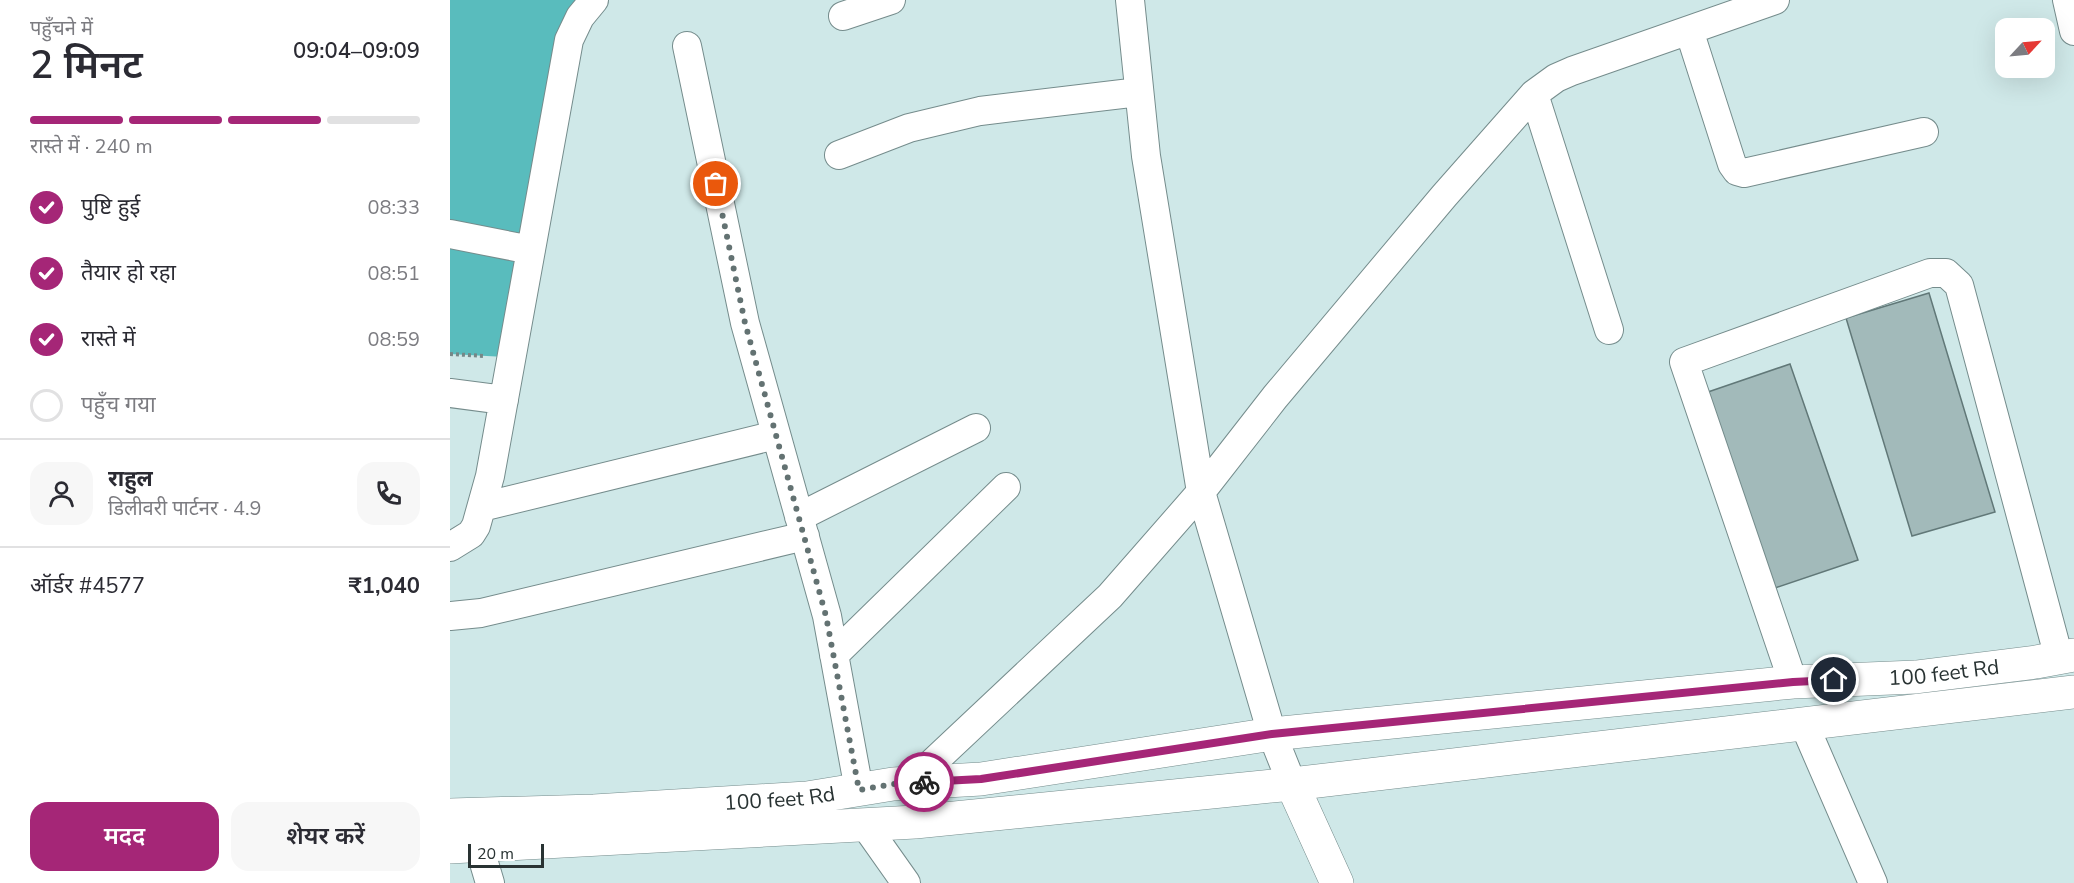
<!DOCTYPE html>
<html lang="hi">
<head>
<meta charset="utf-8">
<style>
  body { margin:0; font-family:"Nunito Sans","Noto Sans Devanagari",sans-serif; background:#f7f7f7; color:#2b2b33; height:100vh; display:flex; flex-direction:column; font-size:22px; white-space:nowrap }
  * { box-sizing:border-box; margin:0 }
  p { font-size:20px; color:#7c7c81 }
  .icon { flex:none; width:33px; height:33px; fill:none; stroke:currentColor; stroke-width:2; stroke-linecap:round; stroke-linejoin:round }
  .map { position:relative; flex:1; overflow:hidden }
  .sheet { display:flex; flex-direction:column; background:#fff; width:450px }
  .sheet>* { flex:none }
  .needle { width:39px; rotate:64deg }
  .tools { position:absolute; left:1545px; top:18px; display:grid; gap:12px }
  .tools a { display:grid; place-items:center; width:60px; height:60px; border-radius:12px; background:#fff; box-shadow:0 6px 24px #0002; font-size:30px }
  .scale { position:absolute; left:18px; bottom:15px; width:76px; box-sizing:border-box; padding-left:6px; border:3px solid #293333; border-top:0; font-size:16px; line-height:21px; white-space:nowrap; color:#293333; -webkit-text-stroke:4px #fff; paint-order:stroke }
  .pin { position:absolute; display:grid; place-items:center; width:51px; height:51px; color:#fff; margin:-26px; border:3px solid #fff; border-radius:50%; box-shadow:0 2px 6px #0007 }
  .courier { position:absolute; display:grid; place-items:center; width:60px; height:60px; margin:-30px; border:4px solid #a52677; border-radius:50%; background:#fff; color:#222; box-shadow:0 2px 8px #0007 }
  .head em { font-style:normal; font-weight:600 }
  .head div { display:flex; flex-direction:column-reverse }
  .head { display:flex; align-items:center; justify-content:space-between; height:102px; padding:0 30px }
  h1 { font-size:39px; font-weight:600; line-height:45px }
  .bar { display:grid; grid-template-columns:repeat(4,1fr); gap:9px 6px; align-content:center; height:72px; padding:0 30px }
  .bar i { height:8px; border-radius:4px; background:#e1e1e2 }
  .bar .on { background:#a52677 }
  .bar p { grid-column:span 4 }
  .line { display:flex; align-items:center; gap:15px; padding:0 30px; border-top:2px solid #e1e1e2 }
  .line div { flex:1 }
  .round { display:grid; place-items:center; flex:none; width:63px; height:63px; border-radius:18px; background:#f7f7f7 }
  ol { padding:0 30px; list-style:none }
  li { display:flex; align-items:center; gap:18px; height:66px }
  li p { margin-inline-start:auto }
  li .icon { padding:6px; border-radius:50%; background:#a52677; color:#fff; stroke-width:4 }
  li:last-child { color:#7c7c81 }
  li i { width:33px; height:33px; border:3px solid #e1e1e2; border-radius:50% }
  .action { display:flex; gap:12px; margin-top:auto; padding:12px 30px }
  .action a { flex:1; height:69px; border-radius:18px; background:#a52677; color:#fff; font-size:24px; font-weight:600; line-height:69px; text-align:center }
  .action a+a { background:#f7f7f7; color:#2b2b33 }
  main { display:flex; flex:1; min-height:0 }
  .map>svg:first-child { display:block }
  .forest { fill:#59bcbd }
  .building { fill:#a2baba; stroke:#617878; stroke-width:1.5 }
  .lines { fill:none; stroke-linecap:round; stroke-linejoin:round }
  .minor-casing { stroke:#758c8c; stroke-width:30 }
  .tertiary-casing { stroke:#758c8c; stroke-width:34 }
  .secondary-casing { stroke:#758c8c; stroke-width:34 }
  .path { stroke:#768787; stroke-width:4; stroke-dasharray:3 3; stroke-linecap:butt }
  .minor { stroke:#fff; stroke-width:28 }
  .tertiary { stroke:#fff; stroke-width:33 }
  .secondary { stroke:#fff; stroke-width:33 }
  .done { stroke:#637272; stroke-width:6; stroke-dasharray:0 10.8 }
  .route { stroke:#a52677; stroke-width:8 }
  .labels { text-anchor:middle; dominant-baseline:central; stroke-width:4.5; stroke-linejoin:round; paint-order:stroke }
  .street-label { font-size:21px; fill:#293333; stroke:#fff }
</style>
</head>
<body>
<main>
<section class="sheet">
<div class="head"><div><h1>2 मिनट</h1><p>पहुँचने में</p></div><em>09:04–09:09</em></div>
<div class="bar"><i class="on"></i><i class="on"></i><i class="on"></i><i></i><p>रास्ते में · 240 m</p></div>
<ol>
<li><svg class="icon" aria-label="check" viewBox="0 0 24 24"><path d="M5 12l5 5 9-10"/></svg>पुष्टि हुई<p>08:33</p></li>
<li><svg class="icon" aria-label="check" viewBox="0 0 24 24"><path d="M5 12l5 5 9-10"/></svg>तैयार हो रहा<p>08:51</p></li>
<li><svg class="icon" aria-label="check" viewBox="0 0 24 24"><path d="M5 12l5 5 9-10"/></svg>रास्ते में<p>08:59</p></li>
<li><i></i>पहुँच गया</li>
</ol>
<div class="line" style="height:108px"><a class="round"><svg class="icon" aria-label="person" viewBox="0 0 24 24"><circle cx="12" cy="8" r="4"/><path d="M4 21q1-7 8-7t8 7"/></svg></a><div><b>राहुल</b><p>डिलीवरी पार्टनर · 4.9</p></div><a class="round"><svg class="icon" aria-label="phone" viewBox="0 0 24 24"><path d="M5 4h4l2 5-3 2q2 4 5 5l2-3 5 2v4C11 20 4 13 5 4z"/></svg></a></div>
<div class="line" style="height:78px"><div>ऑर्डर #4577</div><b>₹1,040</b></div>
<div class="action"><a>मदद</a><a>शेयर करें</a></div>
</section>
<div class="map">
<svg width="1624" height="883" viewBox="0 0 1624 883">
  <rect width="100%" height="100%" fill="#cfe8e8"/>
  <path class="forest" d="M 0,0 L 128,0 L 73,358 L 0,354 Z"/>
  <path class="building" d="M 1479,293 L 1545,512 L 1462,536 L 1396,318 Z
    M 1340,364 L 1408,560 L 1322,589 L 1255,393 Z"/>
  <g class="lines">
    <g class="minor-casing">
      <path id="minor" d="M 680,0 L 696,156 L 751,492 L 822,734 L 842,784
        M 1617,0 L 1624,31
        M 393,16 L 441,0
        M 1239,30 L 1282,164 L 1287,171 L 1294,173 L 1474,132
        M 237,46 L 295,323 L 377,616 L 409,790
        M 1084,94 L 1159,330
        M 389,155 L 459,128 L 530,111 L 689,92
        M 0,234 L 81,250
        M 0,393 L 54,400
        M 32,507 L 326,435
        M 349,517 L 526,428
        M 0,547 L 21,534 L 26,526 L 40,476 L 119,40 L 130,17 L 144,0
        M 0,616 L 31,613 L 355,536
        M 384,655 L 556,487
        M 1343,682 L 1234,362 L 1480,273 L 1496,273 L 1509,285 L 1609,658
        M 1354,724 L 1423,883
        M 461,783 L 660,596 L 751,492 L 825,397 L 994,196 L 1084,94 L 1106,78 L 1122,71 L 1325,0
        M 415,825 L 456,883
        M 29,846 L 40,883"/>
    </g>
    <g class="tertiary-casing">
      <path id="tertiary" d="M 842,784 L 887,883"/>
    </g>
    <g class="secondary-casing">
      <g id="secondary">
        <path id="s1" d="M 0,815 L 144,811 L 357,798 L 443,784 L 531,779 L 822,734 L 1343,682 L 1466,677 L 1586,662 L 1624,655"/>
        <path d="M 0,847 L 465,822 L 842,784 L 1624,692"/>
      </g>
    </g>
    <path class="path" d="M 0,354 L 35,356"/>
    <use href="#minor" class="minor"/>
    <use href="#tertiary" class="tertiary"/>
    <use href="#secondary" class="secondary"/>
  </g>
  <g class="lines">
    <path class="done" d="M 266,184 L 295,323 L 376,616 L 409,790 L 443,784 L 474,782"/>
    <path class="route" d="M 474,782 L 531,779 L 822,734 L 1343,682 L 1384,680"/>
  </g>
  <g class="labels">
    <g class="street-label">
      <text stroke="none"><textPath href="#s1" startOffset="1502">100 feet Rd</textPath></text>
      <text stroke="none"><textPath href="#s1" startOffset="330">100 feet Rd</textPath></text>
    </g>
  </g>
</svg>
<div class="tools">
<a><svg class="needle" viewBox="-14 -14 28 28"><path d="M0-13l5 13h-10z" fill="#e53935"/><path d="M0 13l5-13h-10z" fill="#7c7c81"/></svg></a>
</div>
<div class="scale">20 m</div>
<div class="pin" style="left:266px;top:184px;background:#ea580c"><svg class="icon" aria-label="bag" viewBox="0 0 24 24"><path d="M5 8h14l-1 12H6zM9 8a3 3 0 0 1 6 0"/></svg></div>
<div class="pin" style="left:1384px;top:680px;background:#1f2937"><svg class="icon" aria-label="home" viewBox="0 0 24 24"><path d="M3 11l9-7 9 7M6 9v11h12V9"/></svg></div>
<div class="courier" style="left:474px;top:782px"><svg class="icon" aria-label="bike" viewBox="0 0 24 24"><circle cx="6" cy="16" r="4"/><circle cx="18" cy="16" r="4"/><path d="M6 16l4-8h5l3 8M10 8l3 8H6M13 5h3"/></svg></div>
</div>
</main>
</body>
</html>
